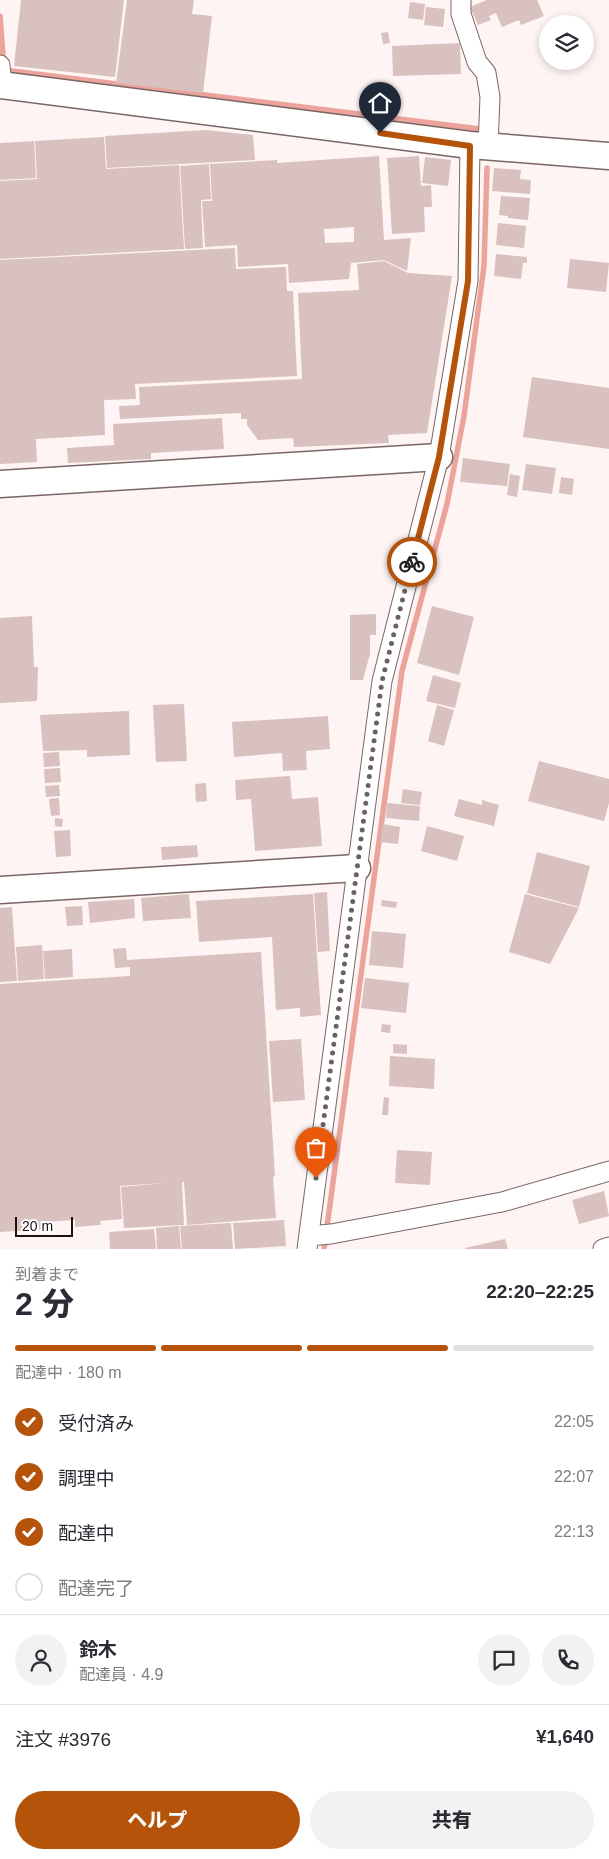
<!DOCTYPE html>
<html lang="ja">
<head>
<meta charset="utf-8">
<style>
  body { margin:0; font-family:Arial,"Noto Sans JP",sans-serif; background:#f2f2f3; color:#2b2b33; height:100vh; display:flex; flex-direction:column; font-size:19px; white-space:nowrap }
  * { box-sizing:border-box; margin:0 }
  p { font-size:16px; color:#7c7c81 }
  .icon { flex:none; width:28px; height:28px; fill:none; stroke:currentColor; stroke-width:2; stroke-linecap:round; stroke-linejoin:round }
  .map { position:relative; height:1249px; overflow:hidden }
  .sheet { display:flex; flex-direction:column; background:#fff; flex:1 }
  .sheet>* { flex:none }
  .fabs { position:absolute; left:539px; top:15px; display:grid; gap:10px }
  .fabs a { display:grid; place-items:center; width:55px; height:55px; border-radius:50%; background:#fff; box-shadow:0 2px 8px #0003; font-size:25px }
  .scale { position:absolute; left:15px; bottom:12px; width:58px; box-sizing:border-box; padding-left:5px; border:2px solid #1a1211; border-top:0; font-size:14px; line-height:18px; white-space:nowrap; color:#1a1211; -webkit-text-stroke:4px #fff; paint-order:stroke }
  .pin { position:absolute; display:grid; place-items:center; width:42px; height:42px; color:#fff; margin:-51px -21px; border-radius:50% 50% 50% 0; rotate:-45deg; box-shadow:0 0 5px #0007 }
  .pin .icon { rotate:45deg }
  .courier { position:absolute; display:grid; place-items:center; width:50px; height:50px; margin:-25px; border:4px solid #b45309; border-radius:50%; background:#fff; color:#222; box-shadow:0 1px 6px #0007 }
  .headline em { font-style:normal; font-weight:800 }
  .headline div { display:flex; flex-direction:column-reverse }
  .headline { display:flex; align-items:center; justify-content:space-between; height:85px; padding:0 15px }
  h1 { font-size:32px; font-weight:800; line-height:38px }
  .bar { display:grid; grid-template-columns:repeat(4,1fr); gap:8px 5px; align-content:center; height:60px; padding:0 15px }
  .bar i { height:6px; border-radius:4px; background:#e1e1e2 }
  .bar .on { background:#b45309 }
  .bar p { grid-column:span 4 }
  .line { display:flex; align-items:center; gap:12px; padding:0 15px; border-top:1px solid #e1e1e2 }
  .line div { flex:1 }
  .round { display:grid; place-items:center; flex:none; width:52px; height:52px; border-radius:26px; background:#f2f2f3 }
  ol { padding:0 15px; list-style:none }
  li { display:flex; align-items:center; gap:15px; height:55px }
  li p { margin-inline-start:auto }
  li .icon { padding:5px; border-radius:50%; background:#b45309; color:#fff; stroke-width:4 }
  li:last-child { color:#7c7c81 }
  li i { width:28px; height:28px; border:2px solid #e1e1e2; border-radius:50% }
  .action { display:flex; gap:10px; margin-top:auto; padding:10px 15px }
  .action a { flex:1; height:58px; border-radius:30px; background:#b45309; color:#fff; font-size:20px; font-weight:800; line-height:58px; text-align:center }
  .action a+a { background:#f2f2f3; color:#2b2b33 }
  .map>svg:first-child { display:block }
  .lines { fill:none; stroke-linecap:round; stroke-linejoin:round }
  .stream { stroke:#eba39c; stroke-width:5.5 }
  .building { fill:#d8c1bf; fill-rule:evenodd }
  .street-casing { stroke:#7a6664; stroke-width:21 }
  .secondary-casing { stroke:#7a6664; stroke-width:29 }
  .street { stroke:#fff; stroke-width:19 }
  .secondary { stroke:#fff; stroke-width:26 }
  .done { stroke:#6a6160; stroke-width:5; stroke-dasharray:0 9 }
  .route { stroke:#b45309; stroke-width:6 }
</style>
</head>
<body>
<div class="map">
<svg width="609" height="1249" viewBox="0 0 609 1249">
  <rect width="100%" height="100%" fill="#fef4f3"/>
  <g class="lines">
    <path class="stream" d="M 0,16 L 4,70 L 480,129
      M 324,1249 L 402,671 L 447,504 L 464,416 L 484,266 L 487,168"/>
  </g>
  <path class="building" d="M 21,0 L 124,0 L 115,77 L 14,66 Z
    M 127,0 L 194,0 L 192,14 L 212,16 L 203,93 L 116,83 Z
    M 487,0 L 537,0 L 544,16 L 521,25 L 519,20 L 502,27 L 496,13 L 489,16 L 491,20 L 478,25 L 470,7 Z
    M 410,2 L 425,4 L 423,20 L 408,18 Z
    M 426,7 L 445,9 L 443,27 L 424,25 Z
    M 388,32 L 390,43 L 383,44 L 381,33 Z
    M 460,43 L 461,74 L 393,76 L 392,46 Z
    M 206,130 L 253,135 L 255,160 L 107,168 L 105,136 Z
    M 104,137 L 106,169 L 179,165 L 184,249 L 0,259 L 0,181 L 37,179 L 35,141 Z
    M 34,141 L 36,178 L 0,180 L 0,143 Z
    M 379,156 L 384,240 L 411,238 L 407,271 L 384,260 L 351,263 L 349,279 L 289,283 L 288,264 L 238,267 L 237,245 L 205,247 L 202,201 L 212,201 L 210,164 L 277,160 L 277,163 ZM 354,227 L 354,242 L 325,243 L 324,229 Z
    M 419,156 L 421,186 L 431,185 L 432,207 L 424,207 L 425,232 L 392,234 L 387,158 Z
    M 425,157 L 451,160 L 448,186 L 422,183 Z
    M 209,164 L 211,199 L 201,200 L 203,248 L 185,249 L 180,166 Z
    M 494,168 L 521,170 L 520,179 L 531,180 L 530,194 L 492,191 Z
    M 501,196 L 530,198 L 528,220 L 508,218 L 508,216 L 499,215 Z
    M 498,223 L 526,226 L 524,248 L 496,245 Z
    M 235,248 L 236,269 L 286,267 L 287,291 L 293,291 L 297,376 L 135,384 L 136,399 L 104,400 L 105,435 L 36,439 L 37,462 L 0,464 L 0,260 Z
    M 496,254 L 527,257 L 527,263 L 523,263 L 521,279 L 494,276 Z
    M 570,259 L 609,263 L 606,292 L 567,288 Z
    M 384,261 L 408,273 L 452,276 L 427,433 L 388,435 L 389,443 L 294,447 L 293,438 L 258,440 L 247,425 L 247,419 L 241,419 L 241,413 L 120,419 L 119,406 L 140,405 L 139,387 L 302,379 L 298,293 L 359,290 L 357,264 Z
    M 532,377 L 609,388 L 609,449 L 523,437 Z
    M 222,418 L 224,449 L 151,453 L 151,459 L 68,463 L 67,448 L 114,445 L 113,424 Z
    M 463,458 L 510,464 L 507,486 L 460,482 Z
    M 526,464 L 556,468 L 552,494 L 522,490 Z
    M 510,474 L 520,476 L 517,497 L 507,495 Z
    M 561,477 L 574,479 L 572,495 L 559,493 Z
    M 432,606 L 474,617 L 459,675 L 417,663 Z
    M 376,614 L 376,635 L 370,635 L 370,654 L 363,680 L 350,680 L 350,615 Z
    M 32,616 L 34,667 L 38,667 L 37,701 L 0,703 L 0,618 Z
    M 433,675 L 461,683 L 455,708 L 426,701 Z
    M 184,704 L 187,761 L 156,762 L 153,705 Z
    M 437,705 L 454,710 L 444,746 L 428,741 Z
    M 129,711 L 130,755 L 87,757 L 87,750 L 43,751 L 40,715 Z
    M 328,716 L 330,749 L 306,751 L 307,770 L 283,771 L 282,753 L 234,757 L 232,722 Z
    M 59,752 L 60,766 L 44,767 L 43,753 Z
    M 539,761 L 609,779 L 609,803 L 604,821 L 528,801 Z
    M 60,768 L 61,782 L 45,783 L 44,769 Z
    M 290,776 L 292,799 L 318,797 L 322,846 L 255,851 L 251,799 L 236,800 L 235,780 Z
    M 206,783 L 207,801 L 196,802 L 195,784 Z
    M 59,785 L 60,796 L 46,797 L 45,786 Z
    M 403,789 L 422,792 L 420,805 L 401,803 Z
    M 59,798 L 60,815 L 51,816 L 49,799 Z
    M 459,799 L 482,805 L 482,800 L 499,805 L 494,826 L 454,816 Z
    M 387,803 L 420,806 L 419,821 L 386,818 Z
    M 55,818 L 63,819 L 62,827 L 55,826 Z
    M 383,824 L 400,827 L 398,844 L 380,842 Z
    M 427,826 L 464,836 L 457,861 L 421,851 Z
    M 70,830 L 71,856 L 56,857 L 54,831 Z
    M 197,845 L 198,857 L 162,860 L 161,847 Z
    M 537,852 L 590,866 L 579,907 L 527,893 Z
    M 327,892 L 330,951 L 318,952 L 314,893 Z
    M 189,894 L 191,918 L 143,921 L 141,898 Z
    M 313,894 L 321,1015 L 300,1017 L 300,1008 L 276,1010 L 272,937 L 199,942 L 196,901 Z
    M 525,894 L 579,908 L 550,964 L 509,952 Z
    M 134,899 L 135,918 L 90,923 L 88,902 Z
    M 382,900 L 397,902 L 396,908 L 381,906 Z
    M 82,906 L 83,925 L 67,926 L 65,907 Z
    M 12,907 L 17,981 L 0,982 L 0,908 Z
    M 372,931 L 406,934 L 403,968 L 369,965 Z
    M 42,945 L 44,979 L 18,981 L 16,947 Z
    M 126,948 L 127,960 L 261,952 L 275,1176 L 273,1177 L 276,1218 L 187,1225 L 184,1182 L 182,1182 L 184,1225 L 124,1228 L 121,1187 L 165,1183 L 120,1186 L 122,1219 L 100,1221 L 101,1225 L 75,1227 L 75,1220 L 44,1222 L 45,1229 L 0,1232 L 0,984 L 130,976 L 130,967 L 115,968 L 113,949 Z
    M 72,949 L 73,977 L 45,979 L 43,951 Z
    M 365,978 L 409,983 L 406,1013 L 361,1008 Z
    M 382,1024 L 391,1025 L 390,1033 L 381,1032 Z
    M 301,1039 L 305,1100 L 273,1102 L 269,1041 Z
    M 393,1044 L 407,1045 L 407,1054 L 393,1053 Z
    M 390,1056 L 435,1059 L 434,1089 L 389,1086 Z
    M 384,1097 L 389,1098 L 388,1115 L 382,1115 Z
    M 397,1150 L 432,1152 L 430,1185 L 395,1183 Z
    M 604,1191 L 609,1216 L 579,1224 L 572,1200 Z
    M 284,1220 L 286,1246 L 235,1249 L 233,1223 Z
    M 231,1223 L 233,1249 L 182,1249 L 180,1226 Z
    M 179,1226 L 181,1249 L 157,1249 L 156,1228 Z
    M 154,1229 L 156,1249 L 110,1249 L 109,1232 Z
    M 505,1239 L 508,1249 L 465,1249 L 465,1248 Z"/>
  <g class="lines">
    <g class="street-casing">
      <path id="street" d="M 461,0 L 461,14 L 477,62 L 486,73 L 490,97 L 488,147
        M 0,65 L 2,85
        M 309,1236 L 331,1234 L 502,1202 L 609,1171
        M 307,1249 L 382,681 L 439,457 L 468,281 L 470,145
        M 603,1249 L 609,1247"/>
    </g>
    <g class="secondary-casing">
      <path id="secondary" d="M 0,85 L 470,145 L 609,156
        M 0,484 L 439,457
        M 0,890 L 357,868"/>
    </g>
    <use href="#street" class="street"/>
    <use href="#secondary" class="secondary"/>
  </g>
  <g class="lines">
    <path class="done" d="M 316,1178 L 382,681 L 412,562"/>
    <path class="route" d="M 380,133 L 470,146 L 468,281 L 439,457 L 412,562"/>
  </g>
</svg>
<div class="fabs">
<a><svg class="icon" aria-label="layers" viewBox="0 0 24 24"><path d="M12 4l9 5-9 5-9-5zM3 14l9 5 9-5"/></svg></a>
</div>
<div class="scale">20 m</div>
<div class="pin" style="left:316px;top:1178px;background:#ea580c"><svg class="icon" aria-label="bag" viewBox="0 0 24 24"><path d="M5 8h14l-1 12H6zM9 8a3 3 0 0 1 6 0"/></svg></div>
<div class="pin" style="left:380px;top:133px;background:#1f2937"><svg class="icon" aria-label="home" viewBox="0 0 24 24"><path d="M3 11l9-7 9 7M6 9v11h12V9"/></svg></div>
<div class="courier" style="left:412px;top:562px"><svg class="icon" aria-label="bike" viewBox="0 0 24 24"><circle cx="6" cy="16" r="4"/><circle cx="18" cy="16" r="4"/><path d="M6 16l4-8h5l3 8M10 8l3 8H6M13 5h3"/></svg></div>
</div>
<section class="sheet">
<div class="headline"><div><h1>2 分</h1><p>到着まで</p></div><em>22:20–22:25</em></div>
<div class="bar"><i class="on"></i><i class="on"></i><i class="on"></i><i></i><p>配達中 · 180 m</p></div>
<ol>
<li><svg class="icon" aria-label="check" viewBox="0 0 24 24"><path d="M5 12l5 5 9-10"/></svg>受付済み<p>22:05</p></li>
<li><svg class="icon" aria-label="check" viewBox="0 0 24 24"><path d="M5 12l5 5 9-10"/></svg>調理中<p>22:07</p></li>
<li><svg class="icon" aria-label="check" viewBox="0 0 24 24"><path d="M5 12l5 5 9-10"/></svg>配達中<p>22:13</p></li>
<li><i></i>配達完了</li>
</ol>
<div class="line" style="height:90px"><a class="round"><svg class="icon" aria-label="person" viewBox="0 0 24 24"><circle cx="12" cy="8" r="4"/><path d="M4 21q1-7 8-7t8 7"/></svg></a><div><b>鈴木</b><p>配達員 · 4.9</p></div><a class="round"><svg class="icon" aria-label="chat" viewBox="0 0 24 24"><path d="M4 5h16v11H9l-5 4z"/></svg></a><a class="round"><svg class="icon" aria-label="phone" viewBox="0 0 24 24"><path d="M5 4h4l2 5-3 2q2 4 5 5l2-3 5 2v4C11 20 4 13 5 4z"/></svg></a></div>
<div class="line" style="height:65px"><div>注文 #3976</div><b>¥1,640</b></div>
<div class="action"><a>ヘルプ</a><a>共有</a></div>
</section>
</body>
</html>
